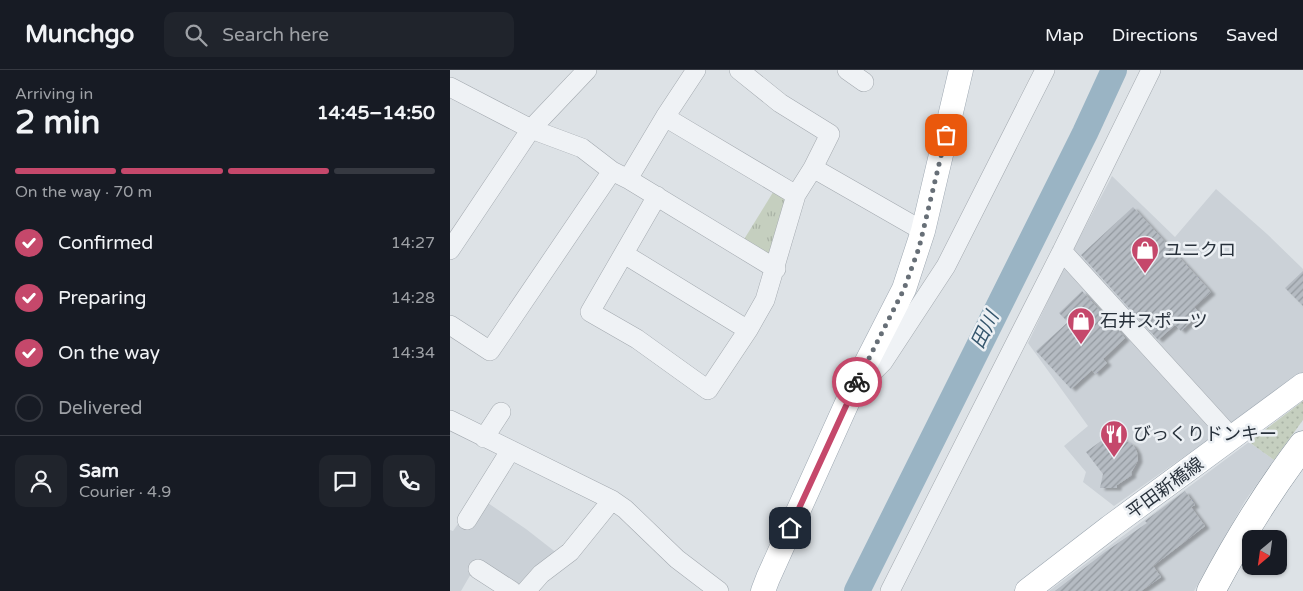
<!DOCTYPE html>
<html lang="en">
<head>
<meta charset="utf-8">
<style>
  body { margin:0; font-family:"Varela Round","Noto Sans JP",sans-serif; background:#20242c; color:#f1f3f6; height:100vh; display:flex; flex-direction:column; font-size:19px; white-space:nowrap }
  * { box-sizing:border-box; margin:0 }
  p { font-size:16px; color:#9ea1a6 }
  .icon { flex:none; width:28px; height:28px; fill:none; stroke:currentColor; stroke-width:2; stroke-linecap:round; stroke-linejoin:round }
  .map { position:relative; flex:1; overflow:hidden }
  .side { display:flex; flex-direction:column; background:#171b24; width:450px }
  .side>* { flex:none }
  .needle { width:32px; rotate:209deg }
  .buttons { position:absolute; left:792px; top:460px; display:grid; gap:10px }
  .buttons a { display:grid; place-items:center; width:45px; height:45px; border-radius:10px; background:#171b24; box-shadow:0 1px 4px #0004; font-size:25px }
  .pin { position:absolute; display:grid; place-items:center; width:42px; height:42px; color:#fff; margin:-21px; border-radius:10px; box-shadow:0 2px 8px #0006 }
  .courier { position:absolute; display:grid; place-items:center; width:50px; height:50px; margin:-25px; border:4px solid #c5486b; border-radius:50%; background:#fff; color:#222; box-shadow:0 1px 6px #0007 }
  .summary em { font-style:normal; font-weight:700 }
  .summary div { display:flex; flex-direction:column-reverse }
  .summary { display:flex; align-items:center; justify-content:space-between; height:85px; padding:0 15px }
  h1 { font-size:32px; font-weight:700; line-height:38px }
  .bar { display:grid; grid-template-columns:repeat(4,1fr); gap:8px 5px; align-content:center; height:60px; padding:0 15px }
  .bar i { height:6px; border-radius:4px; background:#363941 }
  .bar .on { background:#c5486b }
  .bar p { grid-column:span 4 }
  .line { display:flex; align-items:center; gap:12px; padding:0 15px; border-top:1px solid #363941 }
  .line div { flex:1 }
  .round { display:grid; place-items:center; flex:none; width:52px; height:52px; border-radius:10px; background:#20242c }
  ol { padding:0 15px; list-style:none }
  li { display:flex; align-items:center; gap:15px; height:55px }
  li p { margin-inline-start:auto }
  li .icon { padding:5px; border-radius:50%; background:#c5486b; color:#fff; stroke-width:4 }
  li:last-child { color:#9ea1a6 }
  li i { width:28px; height:28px; border:2px solid #363941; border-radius:50% }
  header { display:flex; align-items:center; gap:30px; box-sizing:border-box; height:70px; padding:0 25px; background:#171b24; border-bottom:1px solid #363941 }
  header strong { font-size:24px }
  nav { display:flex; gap:28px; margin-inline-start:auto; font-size:18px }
  .search { width:350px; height:45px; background:#20242c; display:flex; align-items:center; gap:12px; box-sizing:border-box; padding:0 18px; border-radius:10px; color:#9ea1a6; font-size:19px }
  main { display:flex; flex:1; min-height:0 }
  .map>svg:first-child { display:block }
  .built { fill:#cbd1d7 }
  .grass { fill:url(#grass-dots) }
  .park { fill:url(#park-tufts) }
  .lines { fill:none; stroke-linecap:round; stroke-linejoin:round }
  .river { stroke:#9ab4c4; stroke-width:26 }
  .building { fill:url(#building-hatch); filter:url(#shadow) }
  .minor-casing { stroke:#a3a9af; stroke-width:20 }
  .major-casing { stroke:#9da7b1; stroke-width:25 }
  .highway-casing { stroke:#85919b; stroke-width:29 }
  .minor { stroke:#eff2f5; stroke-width:19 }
  .major { stroke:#fff; stroke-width:24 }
  .highway { stroke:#fff; stroke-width:28 }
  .done { stroke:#676f77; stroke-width:5; stroke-dasharray:0 9 }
  .route { stroke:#c5486b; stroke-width:6 }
  .labels { text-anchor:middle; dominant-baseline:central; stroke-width:5; stroke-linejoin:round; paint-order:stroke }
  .poi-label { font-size:18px; fill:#28313b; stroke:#ecf0f4; text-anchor:start }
  .street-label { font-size:18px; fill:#28313b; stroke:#ecf0f4 }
  .water-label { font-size:19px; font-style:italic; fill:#34556c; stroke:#ecf0f4 }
</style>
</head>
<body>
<header>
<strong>Munchgo</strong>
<div class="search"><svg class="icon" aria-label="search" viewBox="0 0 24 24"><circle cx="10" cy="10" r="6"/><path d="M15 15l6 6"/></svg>Search here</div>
<nav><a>Map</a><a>Directions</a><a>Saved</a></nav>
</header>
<main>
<section class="side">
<div class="summary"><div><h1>2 min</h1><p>Arriving in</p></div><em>14:45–14:50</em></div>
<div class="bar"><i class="on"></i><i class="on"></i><i class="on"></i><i></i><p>On the way · 70 m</p></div>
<ol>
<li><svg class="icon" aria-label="check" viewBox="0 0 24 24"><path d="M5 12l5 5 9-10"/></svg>Confirmed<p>14:27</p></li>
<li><svg class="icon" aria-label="check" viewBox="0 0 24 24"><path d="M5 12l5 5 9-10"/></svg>Preparing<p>14:28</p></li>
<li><svg class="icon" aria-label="check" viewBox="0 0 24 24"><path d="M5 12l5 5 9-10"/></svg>On the way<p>14:34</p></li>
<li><i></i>Delivered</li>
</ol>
<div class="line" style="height:90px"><a class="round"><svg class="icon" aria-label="person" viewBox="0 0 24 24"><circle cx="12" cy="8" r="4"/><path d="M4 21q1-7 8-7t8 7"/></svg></a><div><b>Sam</b><p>Courier · 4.9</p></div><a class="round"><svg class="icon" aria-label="chat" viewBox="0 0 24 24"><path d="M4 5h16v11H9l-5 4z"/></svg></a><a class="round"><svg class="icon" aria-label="phone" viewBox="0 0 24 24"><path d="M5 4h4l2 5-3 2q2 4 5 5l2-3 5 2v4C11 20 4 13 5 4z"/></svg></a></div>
</section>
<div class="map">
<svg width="853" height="521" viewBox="0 0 853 521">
  <defs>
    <pattern id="grass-dots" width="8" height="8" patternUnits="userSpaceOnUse" patternTransform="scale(1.25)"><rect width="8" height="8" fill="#c5cfbf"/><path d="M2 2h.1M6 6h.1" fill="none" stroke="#a9b2a5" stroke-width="1.8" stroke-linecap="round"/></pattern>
    <pattern id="park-tufts" width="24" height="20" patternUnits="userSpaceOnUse" patternTransform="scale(1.25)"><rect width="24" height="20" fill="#c5cfbf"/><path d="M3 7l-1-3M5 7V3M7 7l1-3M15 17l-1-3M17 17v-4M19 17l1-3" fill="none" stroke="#a9b2a5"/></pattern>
    <pattern id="building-hatch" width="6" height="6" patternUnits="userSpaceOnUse" patternTransform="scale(1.25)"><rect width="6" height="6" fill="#b5bbc2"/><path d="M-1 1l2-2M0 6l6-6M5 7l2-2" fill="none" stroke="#93999f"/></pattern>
    <filter id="shadow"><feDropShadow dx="4.5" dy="2.5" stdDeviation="1" flood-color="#0004"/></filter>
  </defs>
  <rect width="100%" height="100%" fill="#dde2e6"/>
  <path class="built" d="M 662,106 L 725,167 L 766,119 L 817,164 L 853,199 L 853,304 L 781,356 L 622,182 Z
    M 615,195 L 763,358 L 762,367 L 664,436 L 633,412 L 636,402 L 614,376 L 638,356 L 578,273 Z
    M 799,372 L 824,390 L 795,431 L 744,521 L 599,521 Z
    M 35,431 L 76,459 L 108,484 L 70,519 L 29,490 L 11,521 L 0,521 L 0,460 L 3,461 L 10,451 Z"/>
  <path class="grass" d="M 853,331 L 853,350 L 824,390 L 799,372 Z"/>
  <path class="park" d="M 325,119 L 334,125 L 338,133 L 323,182 L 317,186 L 293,171 Z"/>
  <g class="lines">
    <path class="river" d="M 407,521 L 635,63 L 664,0"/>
  </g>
  <path class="building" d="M 683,137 L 761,222 L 744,237 L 750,243 L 731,261 L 725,255 L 708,270 L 631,185 Z
    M 853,201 L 853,236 L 835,218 Z
    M 632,221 L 675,268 L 653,289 L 657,293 L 645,304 L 642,300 L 621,319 L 586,281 L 618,252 L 609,243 Z
    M 666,360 L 674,370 L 683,375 L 687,382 L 688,390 L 681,403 L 682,405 L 667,415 L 667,418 L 650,418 L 653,404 L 636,382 Z
    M 735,421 L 745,435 L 741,437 L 755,456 L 703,496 L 711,507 L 691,521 L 605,521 L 655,482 L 697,453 L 695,451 Z"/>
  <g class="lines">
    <g class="minor-casing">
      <path id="minor" d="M 397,0 L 414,12
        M 0,17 L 81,59 L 132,78 L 162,101 L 178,109 L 215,47 L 246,0
        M 215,47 L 346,125
        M 363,98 L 473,161
        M 178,109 L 326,199
        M 207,126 L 140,242 L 187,269 L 258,320 L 298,260 L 315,230 L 346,125 L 363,98 L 380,64 L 330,33 L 289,0
        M 0,180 L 81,59 L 137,0
        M 612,181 L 782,368
        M 174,184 L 298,260
        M 0,255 L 40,281 L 162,101
        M 407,313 L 418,307 L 433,292 L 496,196 L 595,0
        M 0,350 L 162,430 L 175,439 L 227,489 L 269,521
        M 34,368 L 51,342
        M 17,450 L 60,381
        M 28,499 L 62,521
        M 76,521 L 91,504 L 120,482 L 162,430
        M 440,521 L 612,181 L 701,0"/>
    </g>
    <g class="major-casing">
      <path id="major" d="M 313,521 L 318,508 L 406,313 L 454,219 L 473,161 L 511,0
        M 577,521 L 660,457 L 853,315"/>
    </g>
    <g class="highway-casing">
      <path id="highway" d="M 761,521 C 788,470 818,421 853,375"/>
    </g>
    <use href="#minor" class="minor"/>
    <use href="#major" class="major"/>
    <use href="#highway" class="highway"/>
  </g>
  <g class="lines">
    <path class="done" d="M 407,312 L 454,219 L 469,178 L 496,65"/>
    <path class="route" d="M 340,458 L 407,312"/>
  </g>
  <defs>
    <g id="shop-pin" transform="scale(1.4375)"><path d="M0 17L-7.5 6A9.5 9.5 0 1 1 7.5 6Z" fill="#c5486b" stroke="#ecf0f4"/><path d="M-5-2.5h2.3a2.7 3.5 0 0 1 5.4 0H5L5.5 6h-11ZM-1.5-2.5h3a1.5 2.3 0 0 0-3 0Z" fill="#fff"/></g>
    <g id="restaurant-pin" transform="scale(1.4375)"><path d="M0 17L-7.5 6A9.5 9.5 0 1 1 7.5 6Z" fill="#c5486b" stroke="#ecf0f4"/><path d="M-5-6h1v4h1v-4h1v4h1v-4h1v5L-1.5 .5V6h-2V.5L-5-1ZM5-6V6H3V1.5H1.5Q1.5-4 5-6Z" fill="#fff"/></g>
  </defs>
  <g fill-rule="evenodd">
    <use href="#shop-pin" x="695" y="180"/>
    <use href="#shop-pin" x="631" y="251"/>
    <use href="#restaurant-pin" x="664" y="364"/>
  </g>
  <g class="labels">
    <g class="poi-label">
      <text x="714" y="180">ユニクロ</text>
      <text x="650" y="251">石井スポーツ</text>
      <text x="683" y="364">びっくりドンキー</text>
    </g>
    <g class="street-label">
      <text transform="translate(715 418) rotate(-36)">平田新橋線</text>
    </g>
    <g class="water-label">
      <text transform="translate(535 260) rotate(-64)">田川</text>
    </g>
  </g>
</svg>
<div class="buttons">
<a><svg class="needle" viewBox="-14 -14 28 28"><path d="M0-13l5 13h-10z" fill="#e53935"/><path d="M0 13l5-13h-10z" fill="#9ea1a6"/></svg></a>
</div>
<div class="pin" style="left:496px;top:65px;background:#ea580c"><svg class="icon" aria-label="bag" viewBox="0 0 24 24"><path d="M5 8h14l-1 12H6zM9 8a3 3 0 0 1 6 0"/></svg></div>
<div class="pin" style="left:340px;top:458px;background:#1f2937"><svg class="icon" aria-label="home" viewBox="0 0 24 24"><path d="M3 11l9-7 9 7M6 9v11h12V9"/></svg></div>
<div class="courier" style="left:407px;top:312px"><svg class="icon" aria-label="bike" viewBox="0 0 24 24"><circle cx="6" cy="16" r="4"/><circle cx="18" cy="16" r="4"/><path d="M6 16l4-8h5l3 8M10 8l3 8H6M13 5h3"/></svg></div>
</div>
</main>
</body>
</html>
